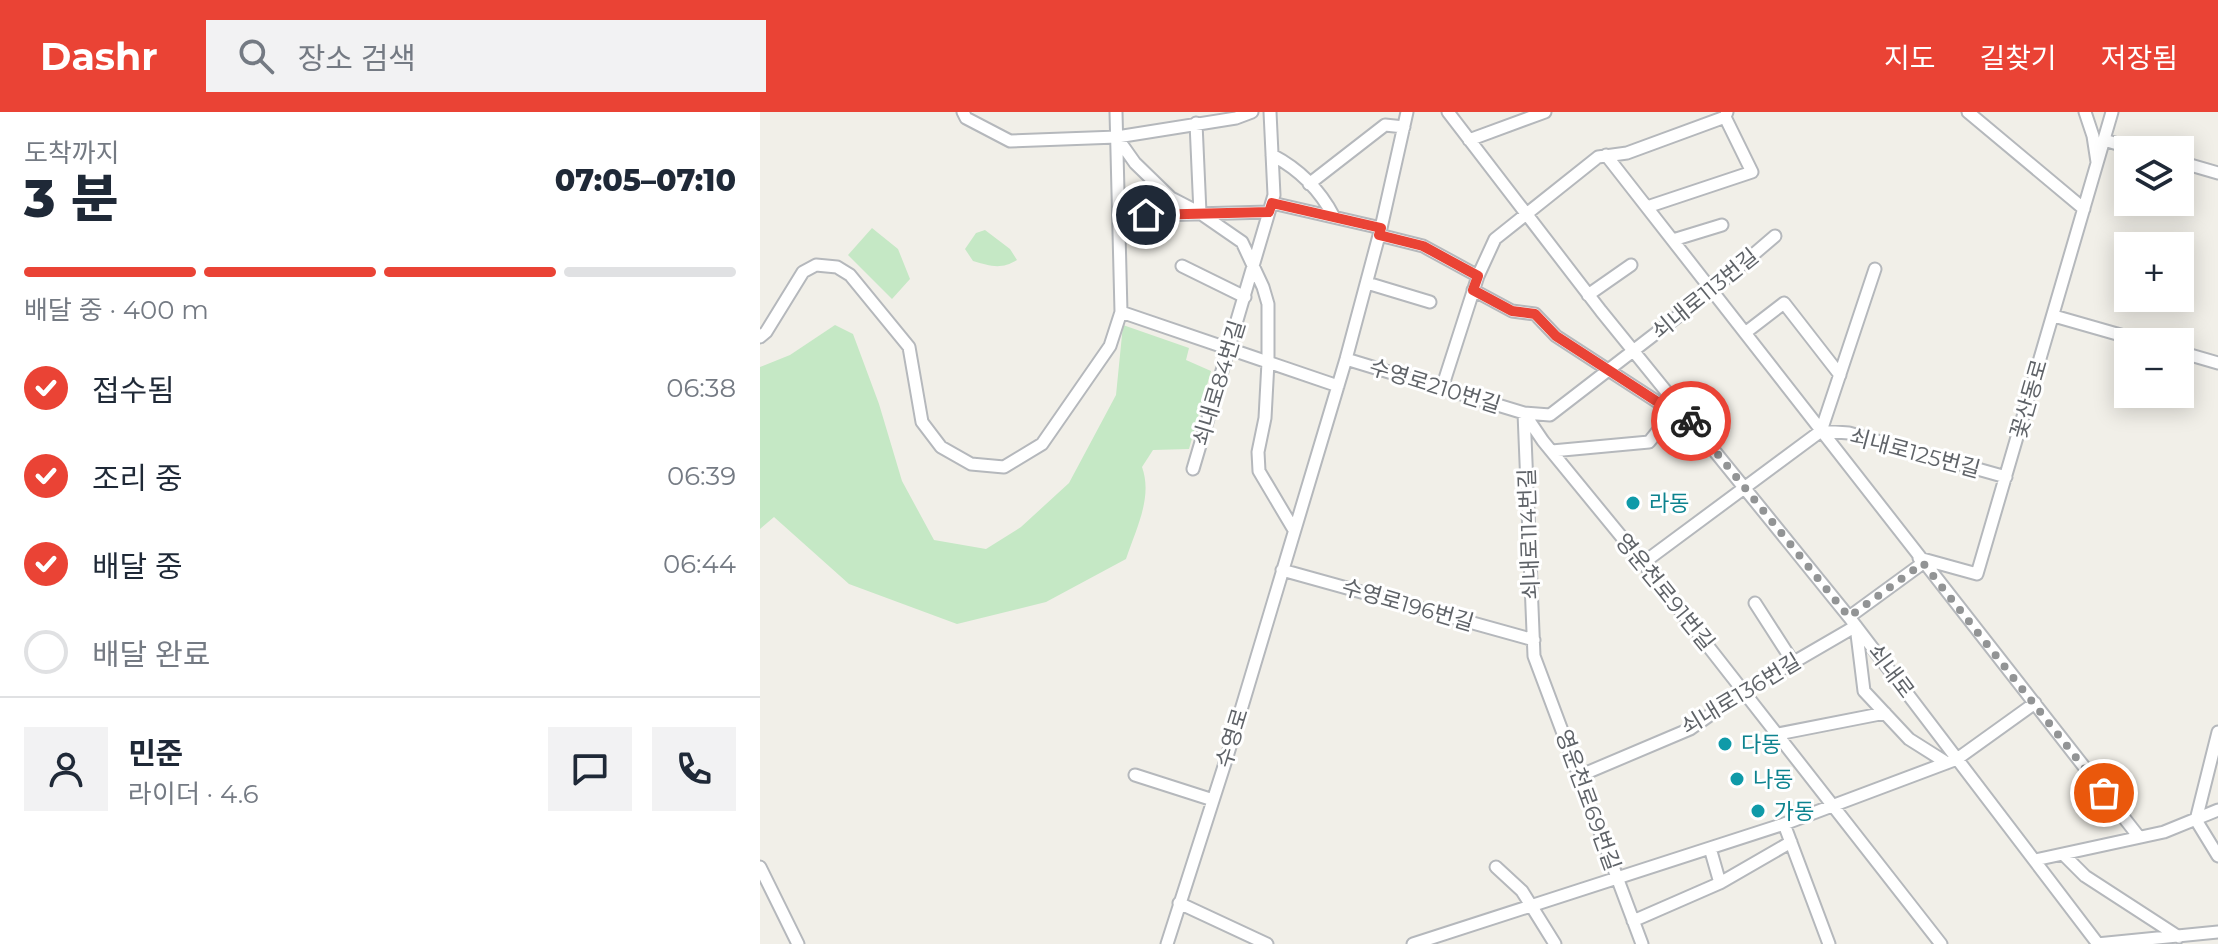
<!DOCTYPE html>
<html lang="ko">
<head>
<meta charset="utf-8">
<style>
  body { margin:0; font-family:Montserrat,"Noto Sans KR",sans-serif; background:#f2f2f3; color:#1f2937; height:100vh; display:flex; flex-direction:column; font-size:30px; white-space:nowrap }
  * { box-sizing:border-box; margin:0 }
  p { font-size:26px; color:#747a83 }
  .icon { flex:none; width:44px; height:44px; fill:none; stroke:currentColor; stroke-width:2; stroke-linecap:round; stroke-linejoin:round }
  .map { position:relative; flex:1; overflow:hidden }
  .panel { display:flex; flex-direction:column; background:#fff; width:760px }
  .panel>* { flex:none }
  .controls { position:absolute; left:1354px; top:24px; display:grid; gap:16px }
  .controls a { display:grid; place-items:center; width:80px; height:80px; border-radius:0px; background:#fff; box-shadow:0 4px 20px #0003; font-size:40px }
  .pin { position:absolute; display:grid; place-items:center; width:68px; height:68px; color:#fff; margin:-34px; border:4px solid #fff; border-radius:50%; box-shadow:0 2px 8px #0007 }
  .courier { position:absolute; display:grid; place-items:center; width:80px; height:80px; margin:-40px; border:6px solid #ea4335; border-radius:50%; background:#fff; color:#222; box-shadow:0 2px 10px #0007 }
  .overview em { font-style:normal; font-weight:800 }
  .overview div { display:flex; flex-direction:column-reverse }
  .overview { display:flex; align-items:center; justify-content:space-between; height:136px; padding:0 24px }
  h1 { font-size:52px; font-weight:800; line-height:60px }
  .bar { display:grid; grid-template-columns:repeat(4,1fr); gap:12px 8px; align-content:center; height:96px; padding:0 24px }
  .bar i { height:10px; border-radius:6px; background:#e0e1e3 }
  .bar .on { background:#ea4335 }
  .bar p { grid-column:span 4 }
  .line { display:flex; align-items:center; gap:20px; padding:0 24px; border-top:2px solid #e0e1e3 }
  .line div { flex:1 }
  .round { display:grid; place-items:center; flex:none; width:84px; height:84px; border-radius:0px; background:#f2f2f3 }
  ol { padding:0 24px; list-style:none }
  li { display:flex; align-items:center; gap:24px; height:88px }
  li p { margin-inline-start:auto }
  li .icon { padding:8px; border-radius:50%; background:#ea4335; color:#fff; stroke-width:4 }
  li:last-child { color:#747a83 }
  li i { width:44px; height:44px; border:4px solid #e0e1e3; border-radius:50% }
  header { display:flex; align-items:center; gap:48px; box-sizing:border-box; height:112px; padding:0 40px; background:#ea4335; color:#fff }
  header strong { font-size:38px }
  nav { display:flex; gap:44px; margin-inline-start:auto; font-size:28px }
  .search { width:560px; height:72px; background:#f2f2f3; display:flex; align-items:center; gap:20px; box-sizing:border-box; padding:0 28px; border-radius:0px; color:#747a83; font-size:30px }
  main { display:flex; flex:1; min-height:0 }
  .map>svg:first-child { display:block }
  .green { fill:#c5e8c5 }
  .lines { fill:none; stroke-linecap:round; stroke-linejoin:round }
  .street-casing { stroke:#b5b8bc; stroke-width:15 }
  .street { stroke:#fff; stroke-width:11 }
  .done { stroke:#929495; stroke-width:8; stroke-dasharray:0 14.4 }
  .route { stroke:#ea4335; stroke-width:10 }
  .culture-dot { fill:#0f9aa8; stroke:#fff; stroke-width:3 }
  .labels { text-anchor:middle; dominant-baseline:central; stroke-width:6; stroke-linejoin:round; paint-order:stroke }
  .street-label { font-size:22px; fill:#5f6368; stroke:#fff }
  .culture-label { font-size:22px; fill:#0d838f; stroke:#fff; text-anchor:start }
</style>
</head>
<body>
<header>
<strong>Dashr</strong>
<div class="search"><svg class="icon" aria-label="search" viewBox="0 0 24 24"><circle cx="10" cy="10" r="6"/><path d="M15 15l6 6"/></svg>장소 검색</div>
<nav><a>지도</a><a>길찾기</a><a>저장됨</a></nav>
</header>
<main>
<section class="panel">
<div class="overview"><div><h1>3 분</h1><p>도착까지</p></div><em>07:05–07:10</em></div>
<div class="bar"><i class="on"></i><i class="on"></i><i class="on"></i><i></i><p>배달 중 · 400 m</p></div>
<ol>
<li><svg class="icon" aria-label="check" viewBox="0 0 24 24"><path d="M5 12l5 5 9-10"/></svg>접수됨<p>06:38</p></li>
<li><svg class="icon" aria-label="check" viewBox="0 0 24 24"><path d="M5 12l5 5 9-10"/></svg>조리 중<p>06:39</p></li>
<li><svg class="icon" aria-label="check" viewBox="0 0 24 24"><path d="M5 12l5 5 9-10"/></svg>배달 중<p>06:44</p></li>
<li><i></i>배달 완료</li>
</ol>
<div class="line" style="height:144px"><a class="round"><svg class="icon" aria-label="person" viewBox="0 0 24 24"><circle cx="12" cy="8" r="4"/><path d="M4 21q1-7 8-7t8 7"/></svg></a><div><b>민준</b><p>라이더 · 4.6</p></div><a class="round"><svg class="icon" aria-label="chat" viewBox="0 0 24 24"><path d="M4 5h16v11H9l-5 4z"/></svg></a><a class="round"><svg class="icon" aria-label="phone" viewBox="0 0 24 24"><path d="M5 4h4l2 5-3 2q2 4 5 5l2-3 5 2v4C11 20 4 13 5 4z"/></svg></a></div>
</section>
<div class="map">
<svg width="1458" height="832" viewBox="0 0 1458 832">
  <rect width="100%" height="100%" fill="#f1efe8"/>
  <path class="green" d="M 112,116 L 138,137 L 150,167 L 132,187 L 88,143 Z
    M 225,118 L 250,137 L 257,148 C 241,158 230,154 213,149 L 205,137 L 216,121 Z
    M 75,213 L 93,222 L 119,292 L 142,369 L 174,428 L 226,437 L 261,415 L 309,371 L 356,283 L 363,213 L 429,236 L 426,248 L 451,259 L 429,337 L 393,338 L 382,355 C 393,385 376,417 366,447 L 286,490 L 197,512 L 89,472 L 14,405 L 0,417 L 0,255 L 30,243 Z"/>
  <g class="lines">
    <g class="street-casing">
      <path id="street" d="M 203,0 L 206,6 L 250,29 L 357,25 L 476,6 L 492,0
        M 688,0 L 841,199 L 1089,505 L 1338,832
        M 1208,0 L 1324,97
        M 1325,0 L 1333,24 L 1337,50
        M 436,11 L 440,101
        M 358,27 L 375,51 L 411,86 L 440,101 L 482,130 L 503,175 L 508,192 L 508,250 L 505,306 L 498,340 L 499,359 L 534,418
        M 709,28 L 785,0
        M 1344,28 L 1378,38
        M 512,43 C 539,57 560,78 574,105
        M 846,43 L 1379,725
        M 1420,50 L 1458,61
        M 549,72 L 625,13 L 644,15
        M 512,91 L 621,116
        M 887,95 L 992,60 L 965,5
        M 359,104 L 509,100
        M 619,123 L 663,134 L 718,164
        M 913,128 L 962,113
        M 422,154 L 485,185
        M 607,171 L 670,190
        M 713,178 L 752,199 L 775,202 L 796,224 L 913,300
        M 828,183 L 871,153
        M 361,200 L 578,274
        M 1294,204 L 1385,230
        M 985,221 L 1024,191 L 1080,263
        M 0,225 L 6,220 L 43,160 L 56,153 L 77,155 L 90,163 L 149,235 L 162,310 L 181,335 L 211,352 L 244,355 L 282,332 L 350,234 L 361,200 L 356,0
        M 1420,240 L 1458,251
        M 586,247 L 764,301 L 790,303 L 952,178 L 1015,124
        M 682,276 L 718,164 L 735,127 L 838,45 L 867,41 L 965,5 L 967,0
        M 764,301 L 783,329 L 883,451 L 1181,832
        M 764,301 L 774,544 L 882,832
        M 1061,319 L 1115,157
        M 792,339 L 889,330 L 918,294
        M 433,357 L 514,83 L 510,0
        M 1159,446 L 1217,462 L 1352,0
        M 883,451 L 1061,319 L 1089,321 L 1246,365
        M 522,458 L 774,528
        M 995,491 L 1033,550
        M 1089,505 L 1163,451
        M 1458,620 L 1436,708 L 1458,744
        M 1018,622 L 1125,601
        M 375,663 L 453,688
        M 819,664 L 930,617 L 984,579 L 1096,514 L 1104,579 L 1149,627 L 1187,651
        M 1024,712 L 1069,832
        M 950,736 L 960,771
        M 1303,742 L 1325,764 L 1419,825
        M 1275,748 L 1404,720 L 1458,698
        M 0,755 L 38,832
        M 736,755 L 762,779 L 795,832
        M 419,791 L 507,832
        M 873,809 L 960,771 L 1031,730
        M 407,832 L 466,648 L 586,247 L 621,116 L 647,0
        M 653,832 L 1024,712 L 1197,647 L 1275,591
        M 1337,832 L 1458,820"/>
    </g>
    <use href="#street" class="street"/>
  </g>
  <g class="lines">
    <path class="done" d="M 931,309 L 1089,505 L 1163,451 L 1344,681"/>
    <path class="route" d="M 386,103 L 509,100 L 512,91 L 621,116 L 619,123 L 663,134 L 718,164 L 713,178 L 752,199 L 775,202 L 796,224 L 913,300 L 918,294 L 931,309"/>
  </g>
  <g class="culture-dot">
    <circle cx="873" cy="391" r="8"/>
    <circle cx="965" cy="632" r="8"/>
    <circle cx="977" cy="667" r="8"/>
    <circle cx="998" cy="699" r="8"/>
  </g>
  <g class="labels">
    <g class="street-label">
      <text transform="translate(945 182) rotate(-39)">쇠내로113번길</text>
      <text transform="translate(459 271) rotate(-73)">쇠내로84번길</text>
      <text transform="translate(675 274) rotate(17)">수영로210번길</text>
      <text transform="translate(1269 287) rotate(-74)">꽃산동로</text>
      <text transform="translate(1155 341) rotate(15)">쇠내로125번길</text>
      <text transform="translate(769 422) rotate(-92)">쇠내로114번길</text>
      <text transform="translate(905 480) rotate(51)">영운천로91번길</text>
      <text transform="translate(648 493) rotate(16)">수영로196번길</text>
      <text transform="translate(1131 559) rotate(53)">쇠내로</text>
      <text transform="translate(981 582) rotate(-31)">쇠내로136번길</text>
      <text transform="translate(472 626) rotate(-73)">수영로</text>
      <text transform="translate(828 688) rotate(70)">영운천로69번길</text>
    </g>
    <g class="culture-label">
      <text x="889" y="391">라동</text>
      <text x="981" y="632">다동</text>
      <text x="993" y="667">나동</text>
      <text x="1014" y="699">가동</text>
    </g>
  </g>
</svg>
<div class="controls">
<a><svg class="icon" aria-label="layers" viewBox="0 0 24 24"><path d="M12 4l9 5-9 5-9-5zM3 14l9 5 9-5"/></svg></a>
<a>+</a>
<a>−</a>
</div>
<div class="pin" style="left:1344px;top:681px;background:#ea580c"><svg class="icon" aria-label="bag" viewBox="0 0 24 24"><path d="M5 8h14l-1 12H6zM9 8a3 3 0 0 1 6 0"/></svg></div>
<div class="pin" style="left:386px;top:103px;background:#1f2937"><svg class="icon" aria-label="home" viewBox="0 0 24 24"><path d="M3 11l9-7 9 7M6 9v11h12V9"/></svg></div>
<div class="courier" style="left:931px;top:309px"><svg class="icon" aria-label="bike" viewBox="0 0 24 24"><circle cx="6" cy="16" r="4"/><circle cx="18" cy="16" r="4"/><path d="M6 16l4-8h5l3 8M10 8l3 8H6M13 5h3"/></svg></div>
</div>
</main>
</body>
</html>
